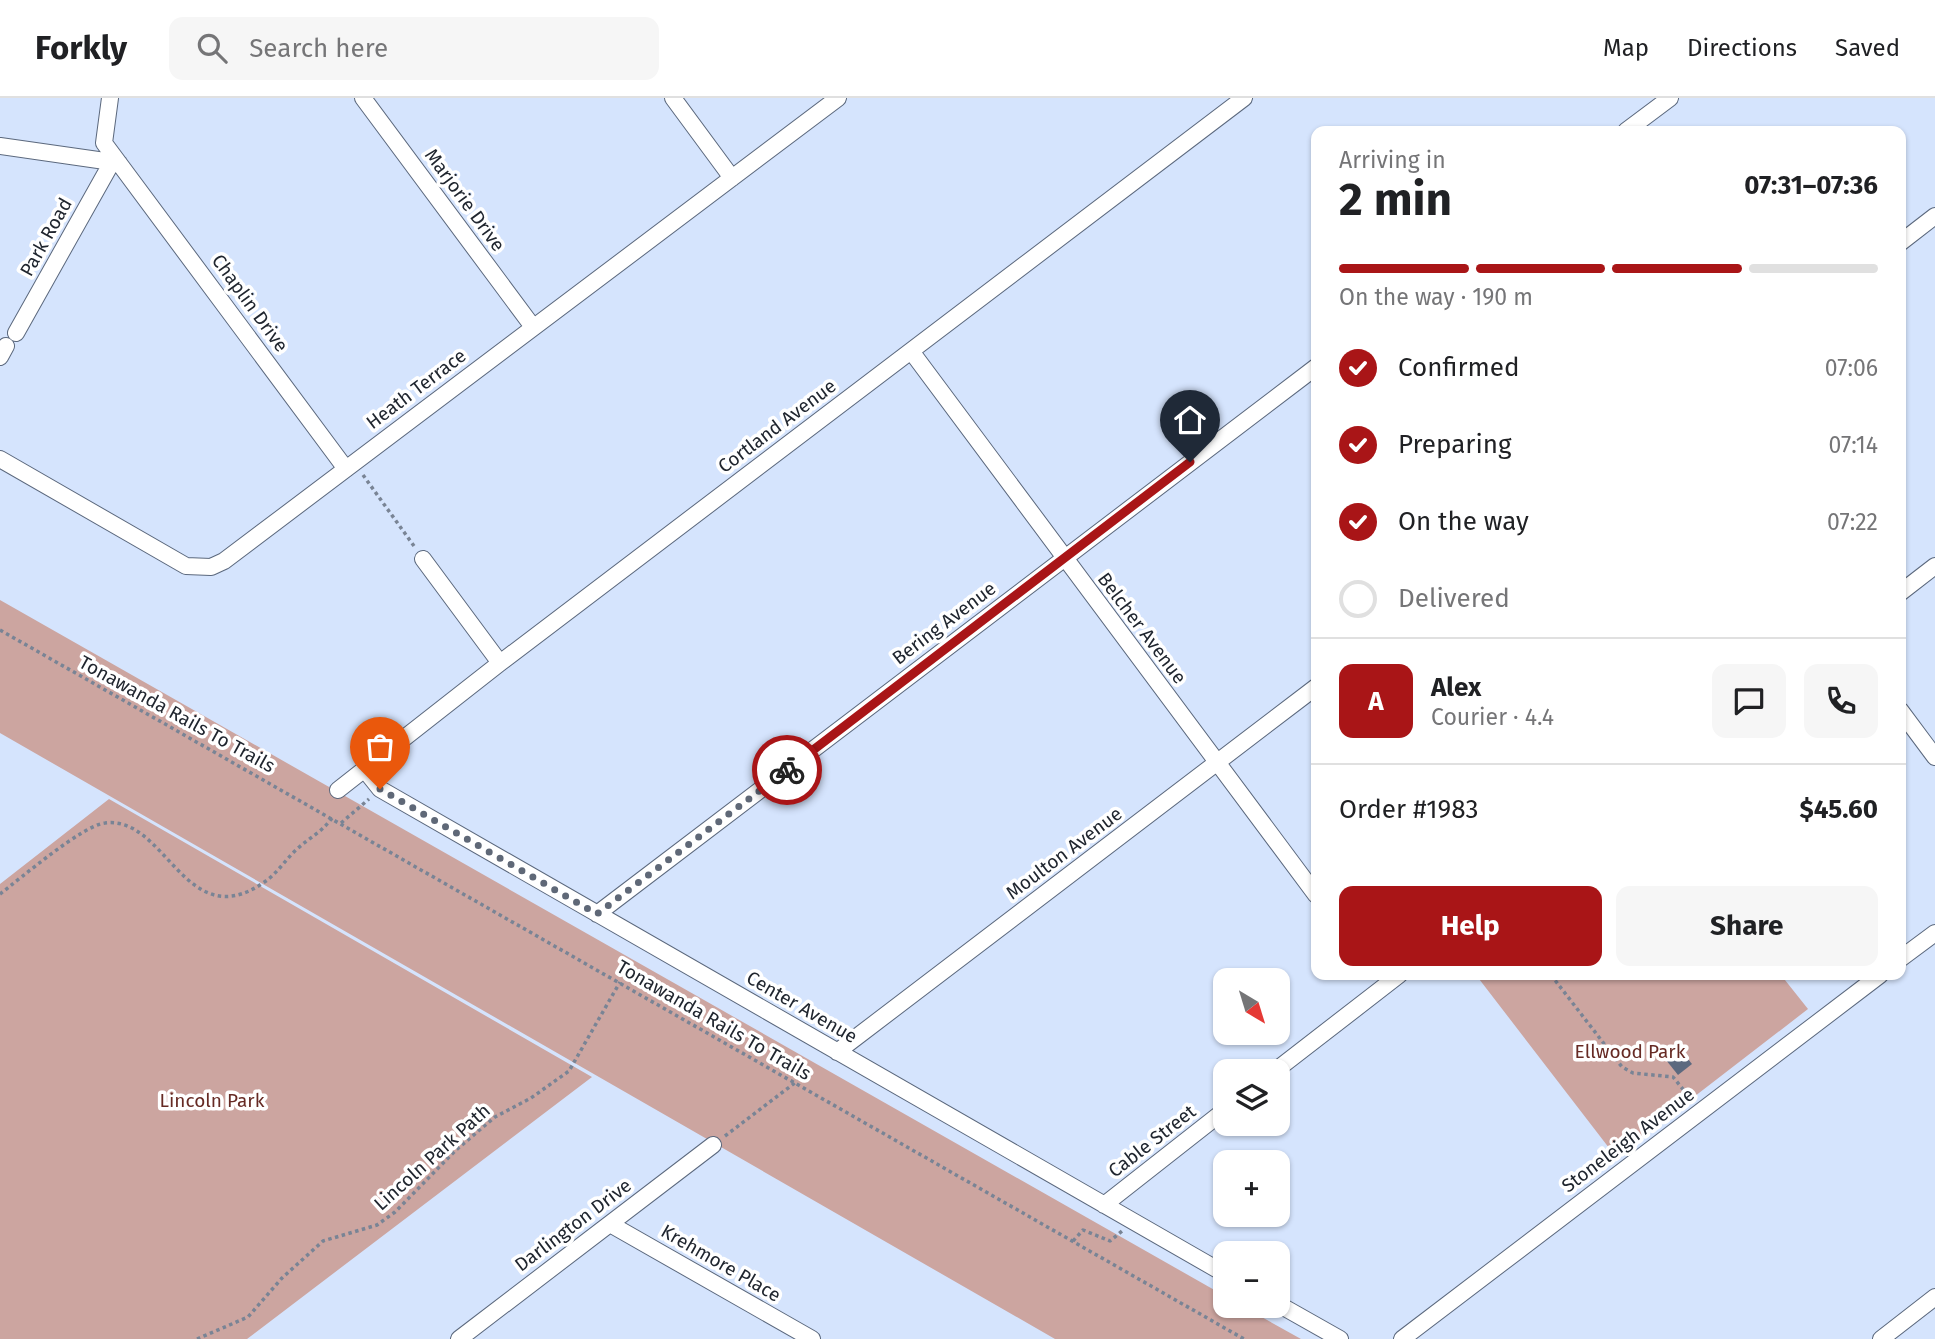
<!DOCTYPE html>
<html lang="en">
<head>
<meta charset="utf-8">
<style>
  body { margin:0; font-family:"Fira Sans",sans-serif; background:#f6f6f6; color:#202124; height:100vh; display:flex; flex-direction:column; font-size:26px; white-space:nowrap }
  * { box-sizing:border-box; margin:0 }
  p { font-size:23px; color:#757577 }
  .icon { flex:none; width:38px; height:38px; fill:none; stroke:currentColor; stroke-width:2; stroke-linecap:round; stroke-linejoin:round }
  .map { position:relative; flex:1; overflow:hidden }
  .side { position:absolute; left:1311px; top:28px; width:595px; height:854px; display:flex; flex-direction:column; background:#fff; border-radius:14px; box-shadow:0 2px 5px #0004 }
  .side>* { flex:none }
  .needle { width:46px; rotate:142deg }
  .buttons { position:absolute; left:1213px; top:870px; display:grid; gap:14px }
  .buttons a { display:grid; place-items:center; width:77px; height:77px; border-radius:14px; background:#fff; box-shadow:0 2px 5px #0004; font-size:35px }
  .pin { position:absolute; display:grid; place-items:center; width:60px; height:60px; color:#fff; margin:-72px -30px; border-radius:50% 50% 50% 0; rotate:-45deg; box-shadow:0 0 7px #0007 }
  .pin .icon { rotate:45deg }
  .courier { position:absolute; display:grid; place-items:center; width:70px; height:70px; margin:-35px; border:5px solid #a91517; border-radius:50%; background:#fff; color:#222; box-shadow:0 2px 9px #0007 }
  .summary em { font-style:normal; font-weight:700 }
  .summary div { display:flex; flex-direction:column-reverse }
  .summary { display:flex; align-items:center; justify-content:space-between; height:119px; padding:0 28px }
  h1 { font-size:46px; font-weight:700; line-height:52px }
  .bar { display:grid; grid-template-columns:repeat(4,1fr); gap:10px 7px; align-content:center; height:84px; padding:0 28px }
  .bar i { height:9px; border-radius:5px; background:#e0e0e0 }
  .bar .current { background:#a91517 }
  .bar p { grid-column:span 4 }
  .line { display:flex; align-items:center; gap:18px; padding:0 28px; border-top:2px solid #e0e0e0 }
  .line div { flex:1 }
  .round { display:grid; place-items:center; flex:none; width:74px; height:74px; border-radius:14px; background:#f6f6f6 }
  ol { padding:0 28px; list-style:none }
  li { display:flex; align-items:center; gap:21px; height:77px }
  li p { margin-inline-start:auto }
  li .icon { padding:7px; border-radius:50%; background:#a91517; color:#fff; stroke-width:4 }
  li:last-child { color:#757577 }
  li i { width:38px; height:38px; border:4px solid #e0e0e0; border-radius:50% }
  .primary-button { display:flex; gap:14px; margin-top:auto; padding:14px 28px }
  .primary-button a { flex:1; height:80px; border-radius:14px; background:#a91517; color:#fff; font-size:28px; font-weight:700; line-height:80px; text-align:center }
  .primary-button a+a { background:#f6f6f6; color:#202124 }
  header { display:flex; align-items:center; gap:42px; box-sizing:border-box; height:98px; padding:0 35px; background:#fff; border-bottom:2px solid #e0e0e0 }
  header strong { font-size:33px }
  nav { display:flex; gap:38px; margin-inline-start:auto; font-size:24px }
  .search { width:490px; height:63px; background:#f6f6f6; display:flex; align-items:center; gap:18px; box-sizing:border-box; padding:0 24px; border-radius:14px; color:#757577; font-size:26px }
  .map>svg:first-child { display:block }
  .green { fill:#cca5a0 }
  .building { fill:#5c697f }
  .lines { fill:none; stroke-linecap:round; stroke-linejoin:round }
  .minor-casing { stroke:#5b687d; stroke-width:18 }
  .path { stroke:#798495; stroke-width:3.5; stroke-dasharray:3.5 3.5; stroke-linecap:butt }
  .minor { stroke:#fff; stroke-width:16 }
  .done { stroke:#5f6877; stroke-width:7; stroke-dasharray:0 12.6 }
  .route { stroke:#a91517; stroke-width:9 }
  .labels { text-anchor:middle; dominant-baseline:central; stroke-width:7; stroke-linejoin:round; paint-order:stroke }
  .street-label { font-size:19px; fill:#20262f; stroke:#fff }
  .park-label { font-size:19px; fill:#662a24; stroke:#fff }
</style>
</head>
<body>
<header>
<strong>Forkly</strong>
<div class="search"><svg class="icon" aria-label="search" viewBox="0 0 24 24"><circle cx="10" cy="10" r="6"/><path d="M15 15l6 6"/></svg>Search here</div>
<nav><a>Map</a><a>Directions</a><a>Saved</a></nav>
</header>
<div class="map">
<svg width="1935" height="1241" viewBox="0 0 1935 1241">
  <rect width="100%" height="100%" fill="#d5e4fd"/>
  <path class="green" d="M 0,502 L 1225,1198 L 1225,1208 L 1242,1208 L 1301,1241 L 1055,1241 L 0,635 Z
    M 109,701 L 592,979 L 247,1241 L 0,1241 L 0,786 Z
    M 1476,877 L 1781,877 L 1808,911 L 1616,1059 Z"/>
  <path class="building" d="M 1676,946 L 1692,966 L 1678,977 L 1662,957 Z"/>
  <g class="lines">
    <g class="minor-casing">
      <path id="minor" d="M 110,0 L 104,45 L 346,371
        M 363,0 L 533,229
        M 673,0 L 732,80
        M 1626,33 L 1670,0
        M 0,48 L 119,65
        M 1900,145 L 1935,118
        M 16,235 L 112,64
        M 911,253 L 1316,797
        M 0,259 L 6,248
        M 0,361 L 186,468 L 211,469 L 224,463 L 838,0
        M 423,461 L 500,565
        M 1900,495 L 1935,468
        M 1900,612 L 1935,659
        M 364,671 L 380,691 L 1225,1176
        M 338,692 L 500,565 L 1244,0
        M 597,816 L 1316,269
        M 1900,861 L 1935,835
        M 837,954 L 1316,589
        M 1275,973 L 1399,877
        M 1104,1107 L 1225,1012
        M 610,1126 L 812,1241
        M 1278,1206 L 1340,1241
        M 459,1241 L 713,1047
        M 1402,1241 L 1880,877
        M 1881,1241 L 1935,1199"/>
    </g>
    <path class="path" d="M 363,377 L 414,448
      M 0,532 L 1244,1241
      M 341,725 L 369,701
      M 0,796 C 21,780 83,727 105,725 C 166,717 185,838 263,785 C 277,776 285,762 297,751 C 309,740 322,734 332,720
      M 1551,877 L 1622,969 L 1633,975 L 1673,979 L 1691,1001
      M 725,1038 L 796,984
      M 1073,1143 L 1083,1132 L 1110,1143 L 1122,1133
      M 197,1241 L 248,1219 L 282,1180 L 323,1143 L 377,1127 L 395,1114 L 456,1052 L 495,1019 L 531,1000 L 569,973 L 620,884"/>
    <use href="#minor" class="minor"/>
  </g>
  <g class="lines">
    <path class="done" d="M 380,691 L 597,816 L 787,672"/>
    <path class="route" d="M 787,672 L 1190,364"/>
  </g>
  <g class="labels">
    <g class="street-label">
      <text transform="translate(465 102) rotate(54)">Marjorie Drive</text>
      <text transform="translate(46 139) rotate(-61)">Park Road</text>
      <text transform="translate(250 205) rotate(54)">Chaplin Drive</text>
      <text transform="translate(416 291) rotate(-37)">Heath Terrace</text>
      <text transform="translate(777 328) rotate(-37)">Cortland Avenue</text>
      <text transform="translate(944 525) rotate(-37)">Bering Avenue</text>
      <text transform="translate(1142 530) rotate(53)">Belcher Avenue</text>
      <text transform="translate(177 616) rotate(29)">Tonawanda Rails To Trails</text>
      <text transform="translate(1064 755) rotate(-37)">Moulton Avenue</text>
      <text transform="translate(802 909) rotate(30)">Center Avenue</text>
      <text transform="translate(714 922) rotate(30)">Tonawanda Rails To Trails</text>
      <text transform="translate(1628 1042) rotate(-37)">Stoneleigh Avenue</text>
      <text transform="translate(1152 1043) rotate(-38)">Cable Street</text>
      <text transform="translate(432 1059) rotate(-42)">Lincoln Park Path</text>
      <text transform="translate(573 1127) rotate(-37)">Darlington Drive</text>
      <text transform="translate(721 1165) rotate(30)">Krehmore Place</text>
    </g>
    <g class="park-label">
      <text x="1630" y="953">Ellwood Park</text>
      <text x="212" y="1002">Lincoln Park</text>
    </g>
  </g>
</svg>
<div class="buttons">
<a><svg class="needle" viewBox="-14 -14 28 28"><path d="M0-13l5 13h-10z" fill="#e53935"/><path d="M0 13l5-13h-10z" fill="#757577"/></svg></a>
<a><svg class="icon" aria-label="layers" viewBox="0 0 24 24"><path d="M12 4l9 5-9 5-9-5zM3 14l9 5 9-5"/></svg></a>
<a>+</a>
<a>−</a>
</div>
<div class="pin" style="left:380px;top:691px;background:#ea580c"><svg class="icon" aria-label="bag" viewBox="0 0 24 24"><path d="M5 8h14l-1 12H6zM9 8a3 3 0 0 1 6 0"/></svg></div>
<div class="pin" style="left:1190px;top:364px;background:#1f2937"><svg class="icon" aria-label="home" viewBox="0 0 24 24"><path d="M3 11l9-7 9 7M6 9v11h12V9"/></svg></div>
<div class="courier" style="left:787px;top:672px"><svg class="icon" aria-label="bike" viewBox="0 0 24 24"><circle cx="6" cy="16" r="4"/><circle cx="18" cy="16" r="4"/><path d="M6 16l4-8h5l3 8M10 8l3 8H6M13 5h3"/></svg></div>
<section class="side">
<div class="summary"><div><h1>2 min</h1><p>Arriving in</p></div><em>07:31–07:36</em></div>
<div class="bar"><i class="current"></i><i class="current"></i><i class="current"></i><i></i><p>On the way · 190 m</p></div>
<ol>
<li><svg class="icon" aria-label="check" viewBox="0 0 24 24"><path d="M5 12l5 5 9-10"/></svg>Confirmed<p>07:06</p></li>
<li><svg class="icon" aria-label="check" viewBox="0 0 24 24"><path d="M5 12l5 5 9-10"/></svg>Preparing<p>07:14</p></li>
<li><svg class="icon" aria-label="check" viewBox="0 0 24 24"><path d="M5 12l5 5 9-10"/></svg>On the way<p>07:22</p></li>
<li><i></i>Delivered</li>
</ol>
<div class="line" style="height:126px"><b class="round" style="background:#a91517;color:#fff">A</b><div><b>Alex</b><p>Courier · 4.4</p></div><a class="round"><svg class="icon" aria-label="chat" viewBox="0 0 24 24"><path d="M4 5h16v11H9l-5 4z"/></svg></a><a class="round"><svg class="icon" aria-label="phone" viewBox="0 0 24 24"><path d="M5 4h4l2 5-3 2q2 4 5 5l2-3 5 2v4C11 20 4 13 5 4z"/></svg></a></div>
<div class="line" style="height:91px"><div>Order #1983</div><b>$45.60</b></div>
<div class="primary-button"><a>Help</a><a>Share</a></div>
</section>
</div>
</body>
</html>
